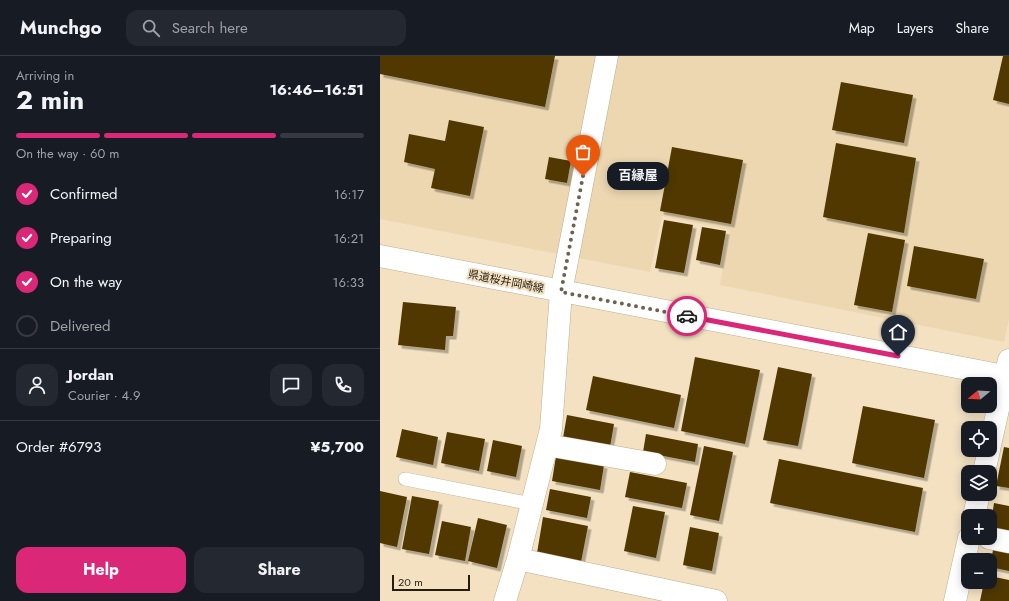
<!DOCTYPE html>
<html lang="en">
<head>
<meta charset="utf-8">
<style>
  body { margin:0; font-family:Jost,"Noto Sans JP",sans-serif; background:#242831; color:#f1f3f6; height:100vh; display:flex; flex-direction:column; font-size:15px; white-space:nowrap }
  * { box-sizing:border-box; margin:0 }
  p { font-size:13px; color:#9ea1a6 }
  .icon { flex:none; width:22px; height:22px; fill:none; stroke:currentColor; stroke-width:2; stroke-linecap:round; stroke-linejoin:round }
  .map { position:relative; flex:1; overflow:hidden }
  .sheet { display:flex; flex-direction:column; background:#171b24; width:380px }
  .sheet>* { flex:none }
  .needle { width:26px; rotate:252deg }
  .fabs { position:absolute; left:581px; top:321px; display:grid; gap:8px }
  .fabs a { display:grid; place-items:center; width:36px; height:36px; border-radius:8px; background:#171b24; box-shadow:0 2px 10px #0003; font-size:20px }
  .scale { position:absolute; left:12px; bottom:10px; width:78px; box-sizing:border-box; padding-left:4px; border:2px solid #241e12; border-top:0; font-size:11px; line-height:14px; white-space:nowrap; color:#241e12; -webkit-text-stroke:3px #f3e1c2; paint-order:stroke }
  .pin { position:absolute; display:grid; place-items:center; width:34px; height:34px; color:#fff; margin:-41px -17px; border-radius:50% 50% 50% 0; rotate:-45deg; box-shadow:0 0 4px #0007 }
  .pin .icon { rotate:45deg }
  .courier { position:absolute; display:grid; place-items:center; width:40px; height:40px; margin:-20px; border:3px solid #db2777; border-radius:50%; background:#fff; color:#222; box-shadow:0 1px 5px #0007 }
  .bubble { position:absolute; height:28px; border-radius:12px; background:#171b24; box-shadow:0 2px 10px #0003; font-size:13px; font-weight:700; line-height:28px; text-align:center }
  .overview em { font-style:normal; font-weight:700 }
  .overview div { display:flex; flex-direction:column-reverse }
  .overview { display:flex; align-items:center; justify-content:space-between; height:68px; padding:0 16px }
  h1 { font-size:26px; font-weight:700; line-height:30px }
  .bar { display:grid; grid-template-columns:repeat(4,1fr); gap:6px 4px; align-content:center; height:48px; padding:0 16px }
  .bar i { height:5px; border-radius:3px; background:#363941 }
  .bar .on { background:#db2777 }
  .bar p { grid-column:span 4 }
  .line { display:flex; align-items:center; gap:10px; padding:0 16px; border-top:1px solid #363941 }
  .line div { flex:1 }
  .round { display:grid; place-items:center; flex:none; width:42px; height:42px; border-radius:12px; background:#242831 }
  ol { padding:0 16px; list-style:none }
  li { display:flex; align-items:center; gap:12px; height:44px }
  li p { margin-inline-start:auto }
  li .icon { padding:4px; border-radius:50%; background:#db2777; color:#fff; stroke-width:4 }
  li:last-child { color:#9ea1a6 }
  li i { width:22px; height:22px; border:2px solid #363941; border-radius:50% }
  .action { display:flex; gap:8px; margin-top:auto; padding:8px 16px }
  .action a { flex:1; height:46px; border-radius:12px; background:#db2777; color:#fff; font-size:16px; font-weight:700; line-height:46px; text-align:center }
  .action a+a { background:#242831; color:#f1f3f6 }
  header { display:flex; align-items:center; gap:24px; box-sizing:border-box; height:56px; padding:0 20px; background:#171b24; border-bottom:1px solid #363941 }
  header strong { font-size:19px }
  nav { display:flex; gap:22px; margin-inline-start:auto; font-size:14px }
  .search { width:280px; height:36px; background:#242831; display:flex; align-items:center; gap:10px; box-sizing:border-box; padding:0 14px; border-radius:12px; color:#9ea1a6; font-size:15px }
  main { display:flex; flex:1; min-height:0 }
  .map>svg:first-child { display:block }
  .built { fill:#ecd7b1 }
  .building { fill:#513902; filter:url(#shadow) }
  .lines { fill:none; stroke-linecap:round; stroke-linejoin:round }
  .service-casing { stroke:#bead8f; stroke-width:14 }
  .minor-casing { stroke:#bead8f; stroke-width:23 }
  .secondary-casing { stroke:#bead8f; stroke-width:23 }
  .service { stroke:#fff; stroke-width:13 }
  .minor { stroke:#fff; stroke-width:22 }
  .secondary { stroke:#fff; stroke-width:22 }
  .done { stroke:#6c6250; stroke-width:4; stroke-dasharray:0 7.2 }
  .route { stroke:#db2777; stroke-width:5 }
  .labels { text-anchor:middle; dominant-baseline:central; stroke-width:4; stroke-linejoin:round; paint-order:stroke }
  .street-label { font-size:11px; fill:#241e12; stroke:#f3e1c2 }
</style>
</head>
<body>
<header>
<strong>Munchgo</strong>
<div class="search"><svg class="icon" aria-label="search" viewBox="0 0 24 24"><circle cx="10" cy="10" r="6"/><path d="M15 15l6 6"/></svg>Search here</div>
<nav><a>Map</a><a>Layers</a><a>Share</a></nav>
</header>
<main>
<section class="sheet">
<div class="overview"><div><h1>2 min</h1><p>Arriving in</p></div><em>16:46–16:51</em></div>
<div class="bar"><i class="on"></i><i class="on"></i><i class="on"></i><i></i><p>On the way · 60 m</p></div>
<ol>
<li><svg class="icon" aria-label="check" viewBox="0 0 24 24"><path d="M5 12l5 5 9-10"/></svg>Confirmed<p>16:17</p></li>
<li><svg class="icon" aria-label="check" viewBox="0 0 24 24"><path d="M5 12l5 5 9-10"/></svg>Preparing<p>16:21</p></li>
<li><svg class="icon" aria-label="check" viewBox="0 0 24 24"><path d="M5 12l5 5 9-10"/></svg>On the way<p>16:33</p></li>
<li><i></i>Delivered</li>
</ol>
<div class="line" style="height:72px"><a class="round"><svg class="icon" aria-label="person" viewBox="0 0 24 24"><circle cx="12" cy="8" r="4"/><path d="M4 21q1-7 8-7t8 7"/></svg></a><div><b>Jordan</b><p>Courier · 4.9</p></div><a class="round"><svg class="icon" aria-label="chat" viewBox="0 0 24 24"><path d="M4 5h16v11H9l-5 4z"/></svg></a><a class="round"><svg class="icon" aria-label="phone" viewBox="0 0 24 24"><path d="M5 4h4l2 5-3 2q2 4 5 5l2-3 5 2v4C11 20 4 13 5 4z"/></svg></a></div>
<div class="line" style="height:52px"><div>Order #6793</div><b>¥5,700</b></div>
<div class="action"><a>Help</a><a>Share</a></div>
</section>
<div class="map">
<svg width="629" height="545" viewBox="0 0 629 545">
  <defs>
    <filter id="shadow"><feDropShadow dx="3.5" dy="3.5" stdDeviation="0" flood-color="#0004"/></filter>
  </defs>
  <rect width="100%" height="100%" fill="#f3e1c2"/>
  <path class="built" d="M 0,0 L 629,0 L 629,263 L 624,286 L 340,229 L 350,174 L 282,160 L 270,216 L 0,163 Z"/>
  <path class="building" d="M 0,0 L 175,0 L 165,51 L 0,18 Z
    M 623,0 L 629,0 L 629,48 L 613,44 Z
    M 461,26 L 533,39 L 524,87 L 452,74 Z
    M 69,64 L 104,71 L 90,140 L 51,132 L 55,113 L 24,106 L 29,78 L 65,85 Z
    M 456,87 L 536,102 L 524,177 L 443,161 Z
    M 292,91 L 363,104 L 351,168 L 280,155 Z
    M 169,101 L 191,105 L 187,127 L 165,123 Z
    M 284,164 L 313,169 L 304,217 L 275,212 Z
    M 322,171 L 346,175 L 340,209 L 316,204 Z
    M 488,177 L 525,184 L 512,256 L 474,249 Z
    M 534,190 L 604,203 L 596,243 L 527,230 Z
    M 23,246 L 76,251 L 73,280 L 66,280 L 65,294 L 18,289 Z
    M 315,301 L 380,314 L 365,388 L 301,375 Z
    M 398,311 L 432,318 L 418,390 L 383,384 Z
    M 213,320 L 301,339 L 294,372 L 206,354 Z
    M 483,350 L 555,364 L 544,422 L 472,407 Z
    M 187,359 L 234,368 L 230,391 L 183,382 Z
    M 22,373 L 58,381 L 53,409 L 16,401 Z
    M 67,376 L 105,383 L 99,415 L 61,407 Z
    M 266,378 L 318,388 L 315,406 L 263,396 Z
    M 113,384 L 142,390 L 136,421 L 107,415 Z
    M 324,390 L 353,396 L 339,465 L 310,459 Z
    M 624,391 L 629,392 L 629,432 L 616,430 Z
    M 176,400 L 224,409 L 220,434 L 172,425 Z
    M 399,403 L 543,432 L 535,476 L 390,447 Z
    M 250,416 L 307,427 L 302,452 L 245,441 Z
    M 170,433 L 211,441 L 207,462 L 166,454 Z
    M 0,435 L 27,441 L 17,491 L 0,487 Z
    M 32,440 L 59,445 L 49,498 L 22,493 Z
    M 614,447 L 629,450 L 629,476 L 610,473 Z
    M 253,450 L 285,456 L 276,502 L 244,495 Z
    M 163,461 L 208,470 L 201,506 L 157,497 Z
    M 98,462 L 127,469 L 117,512 L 88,505 Z
    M 62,465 L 91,471 L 85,505 L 55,499 Z
    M 310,471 L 339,477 L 332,515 L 303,509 Z
    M 614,488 L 629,491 L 629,515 L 610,511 Z
    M 610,520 L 629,524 L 629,545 L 600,545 L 604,526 L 610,526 Z"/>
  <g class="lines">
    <g class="service-casing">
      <path id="service" d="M 25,423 L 152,448"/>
    </g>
    <g class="minor-casing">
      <path id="minor" d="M 167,389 L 275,408
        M 610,389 L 629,304
        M 604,416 L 609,394
        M 594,460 L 599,438
        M 609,482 L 629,486
        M 138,503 L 336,545
        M 125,545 L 138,503 L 171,373 L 181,236 L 227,0
        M 575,545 L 589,482"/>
    </g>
    <g class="secondary-casing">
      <path id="secondary" d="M 0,200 L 629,321"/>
    </g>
    <use href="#service" class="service"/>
    <use href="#minor" class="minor"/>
    <use href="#secondary" class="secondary"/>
  </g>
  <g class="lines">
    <path class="done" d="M 203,120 L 181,236 L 307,260"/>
    <path class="route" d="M 307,260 L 518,300"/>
  </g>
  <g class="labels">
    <g class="street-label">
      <text transform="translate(126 225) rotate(11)">県道桜井岡崎線</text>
    </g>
  </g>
</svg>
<div class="fabs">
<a><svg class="needle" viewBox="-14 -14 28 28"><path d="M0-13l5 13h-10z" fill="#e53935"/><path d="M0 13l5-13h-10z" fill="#9ea1a6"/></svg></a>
<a><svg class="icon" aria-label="locate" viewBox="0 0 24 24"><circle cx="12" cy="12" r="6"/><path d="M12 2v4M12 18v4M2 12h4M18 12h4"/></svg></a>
<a><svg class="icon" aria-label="layers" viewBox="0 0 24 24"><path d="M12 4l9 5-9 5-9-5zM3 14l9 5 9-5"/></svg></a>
<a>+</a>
<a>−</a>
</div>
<div class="scale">20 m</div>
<div class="pin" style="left:203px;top:120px;background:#ea580c"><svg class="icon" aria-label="bag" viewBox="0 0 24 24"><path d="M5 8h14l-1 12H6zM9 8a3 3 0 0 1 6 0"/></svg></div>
<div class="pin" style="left:518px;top:300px;background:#1f2937"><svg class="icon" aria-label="home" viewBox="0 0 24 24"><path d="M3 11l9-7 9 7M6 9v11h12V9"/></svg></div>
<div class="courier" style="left:307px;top:260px"><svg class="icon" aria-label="car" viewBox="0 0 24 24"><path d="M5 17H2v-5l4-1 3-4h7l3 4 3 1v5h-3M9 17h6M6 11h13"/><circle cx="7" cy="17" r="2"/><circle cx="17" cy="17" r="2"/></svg></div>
<div class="bubble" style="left:227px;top:106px;width:62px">百縁屋</div>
</div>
</main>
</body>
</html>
